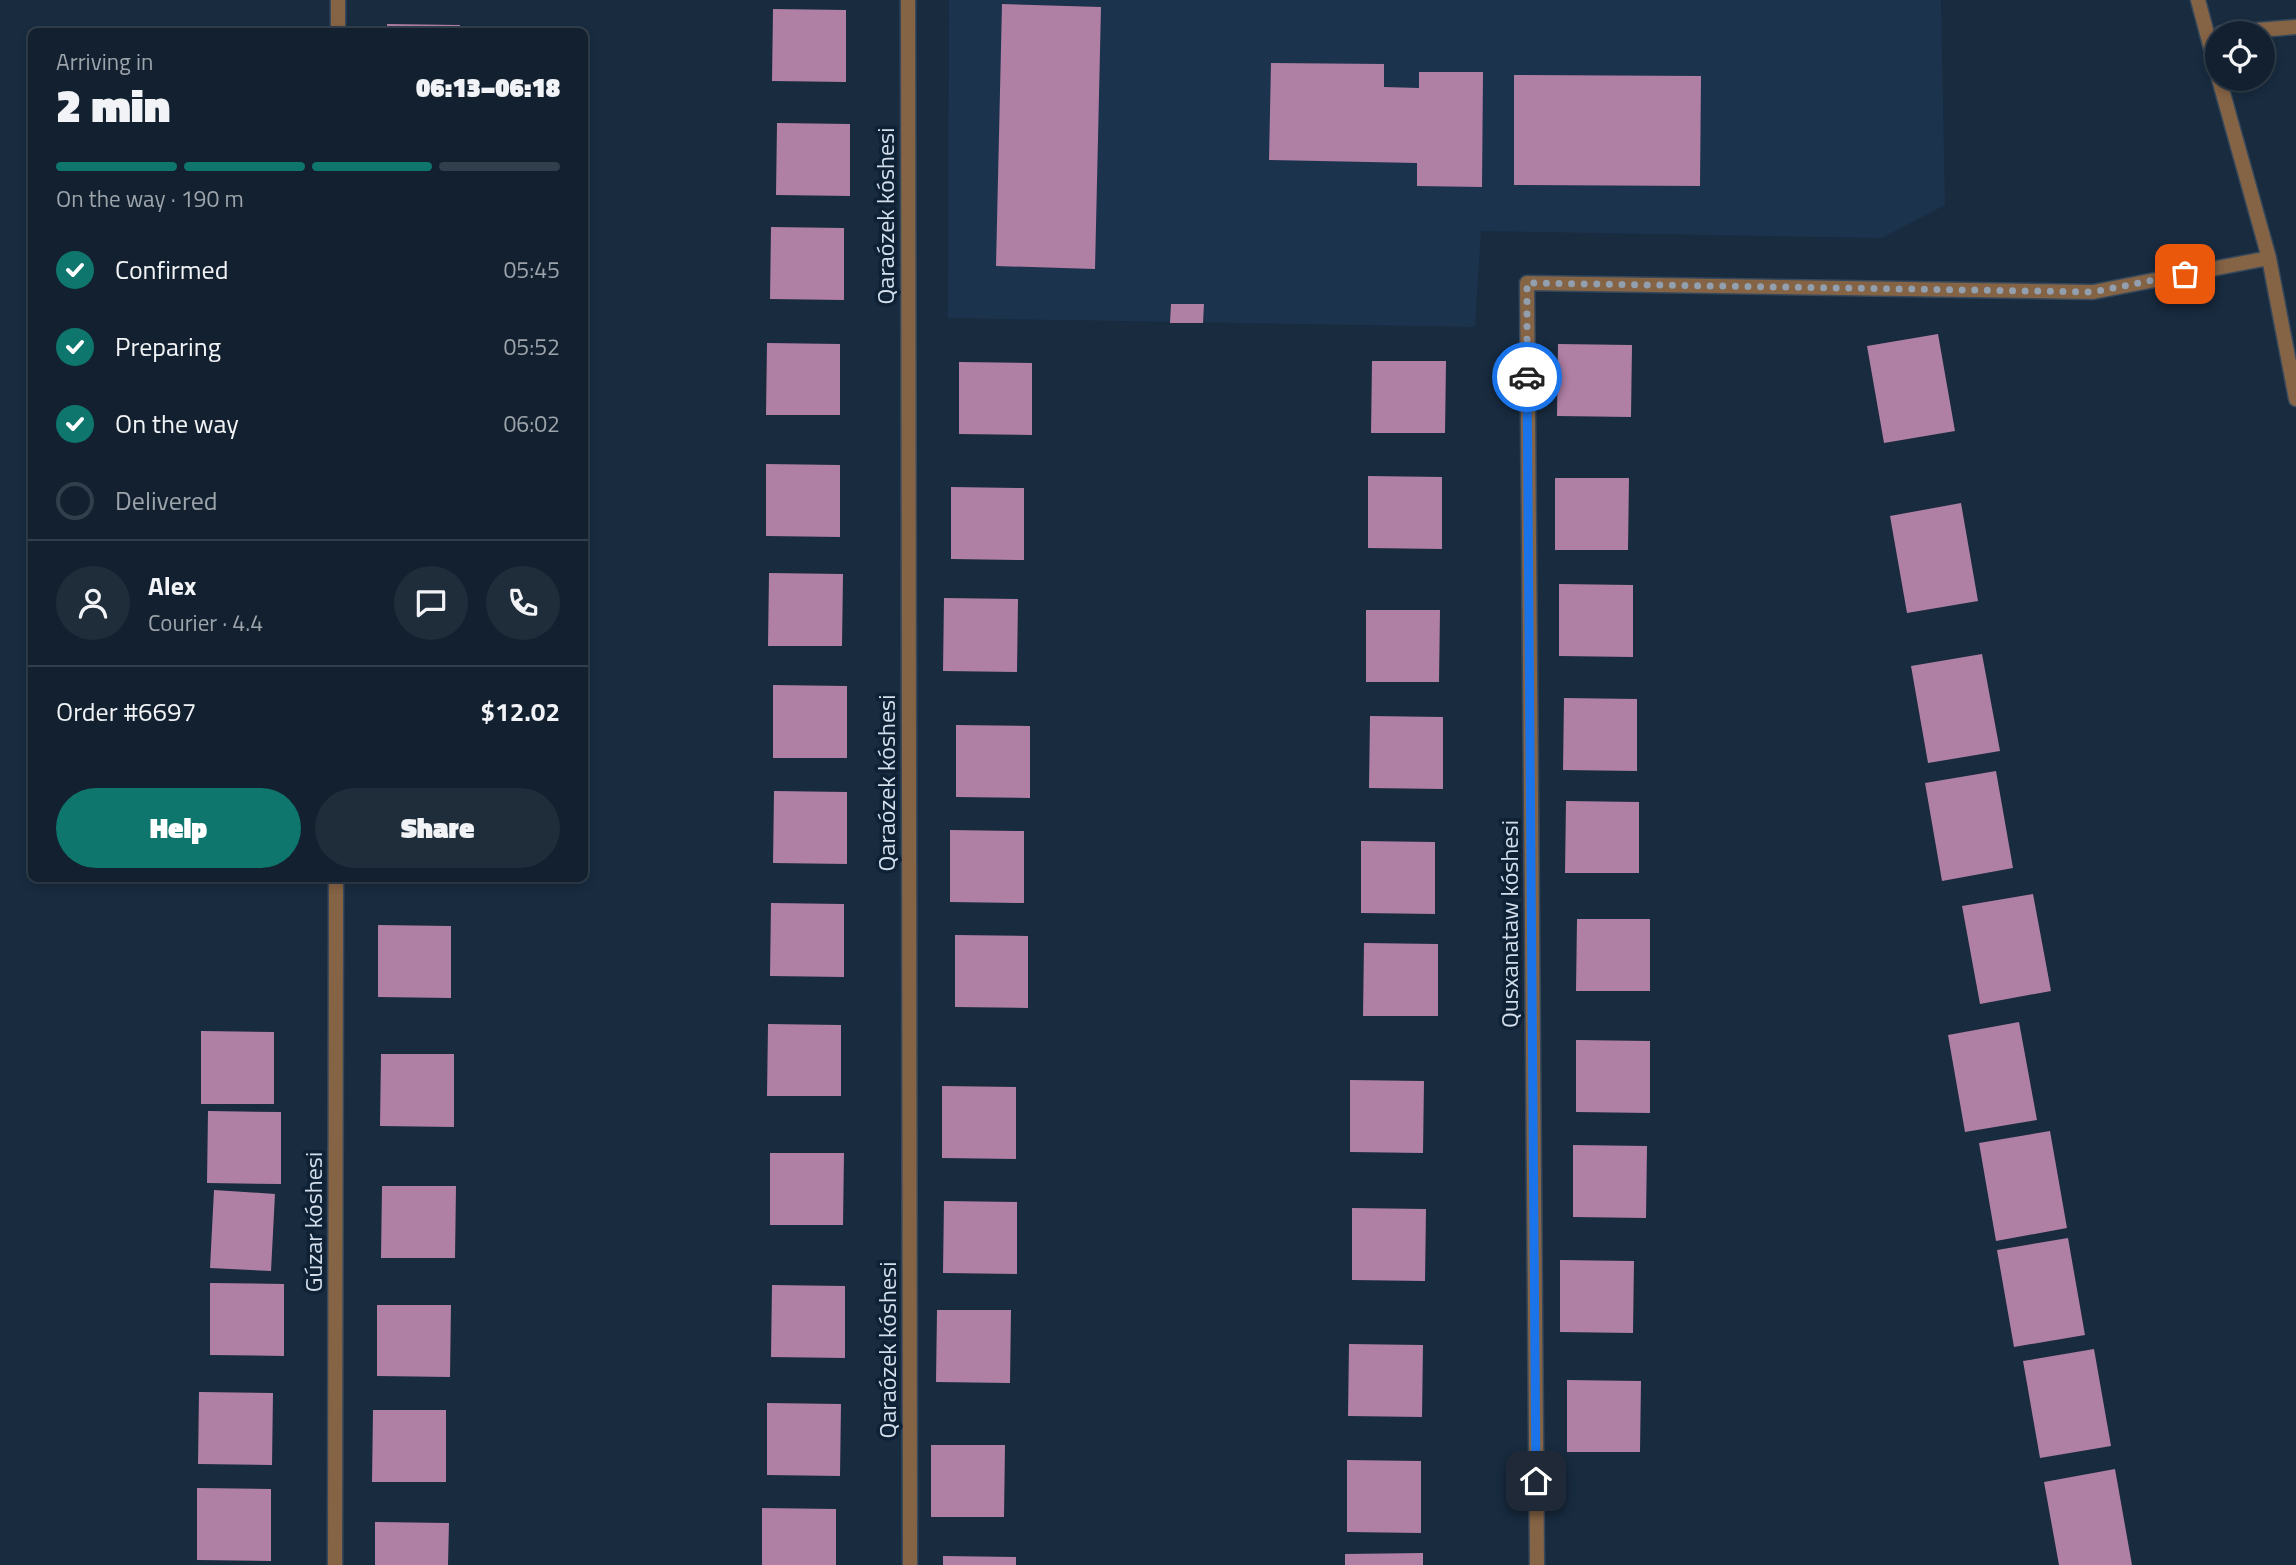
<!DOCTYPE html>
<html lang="en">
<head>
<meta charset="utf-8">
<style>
  body { margin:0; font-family:"Titillium Web",sans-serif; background:#1f2d3b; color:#f1f3f6; height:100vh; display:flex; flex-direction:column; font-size:26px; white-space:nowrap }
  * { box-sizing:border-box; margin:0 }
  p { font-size:23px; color:#9ca3aa }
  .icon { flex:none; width:38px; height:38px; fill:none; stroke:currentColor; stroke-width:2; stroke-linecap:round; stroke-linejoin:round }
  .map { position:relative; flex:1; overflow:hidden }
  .panel { position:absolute; left:28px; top:28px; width:560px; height:854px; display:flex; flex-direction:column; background:#12202f; border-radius:10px; box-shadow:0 4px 10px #0003,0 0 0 2px #313e4b }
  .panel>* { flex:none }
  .tools { position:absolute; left:2205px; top:21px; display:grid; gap:14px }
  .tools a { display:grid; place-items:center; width:70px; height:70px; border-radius:50%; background:#12202f; box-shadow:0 4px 10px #0003,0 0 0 2px #313e4b; font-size:35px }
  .pin { position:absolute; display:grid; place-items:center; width:60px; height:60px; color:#fff; margin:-30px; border-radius:14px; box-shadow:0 4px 10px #0006 }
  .courier { position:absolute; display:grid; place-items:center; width:70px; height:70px; margin:-35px; border:5px solid #1a73e8; border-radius:50%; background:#fff; color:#222; box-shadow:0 2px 9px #0007 }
  .head em { font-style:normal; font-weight:800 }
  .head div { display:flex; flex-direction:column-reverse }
  .head { display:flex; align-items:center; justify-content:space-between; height:119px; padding:0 28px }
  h1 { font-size:46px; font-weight:800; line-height:52px }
  .bar { display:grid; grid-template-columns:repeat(4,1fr); gap:10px 7px; align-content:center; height:84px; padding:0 28px }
  .bar i { height:9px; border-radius:5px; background:#313e4b }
  .bar .on { background:#0f766e }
  .bar p { grid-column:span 4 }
  .line { display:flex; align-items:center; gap:18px; padding:0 28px; border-top:2px solid #313e4b }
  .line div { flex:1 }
  .round { display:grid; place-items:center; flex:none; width:74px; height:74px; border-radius:37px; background:#1f2d3b }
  ol { padding:0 28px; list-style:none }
  li { display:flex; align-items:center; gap:21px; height:77px }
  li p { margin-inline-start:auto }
  li .icon { padding:7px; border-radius:50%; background:#0f766e; color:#fff; stroke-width:4 }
  li:last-child { color:#9ca3aa }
  li i { width:38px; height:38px; border:4px solid #313e4b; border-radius:50% }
  .cta { display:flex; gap:14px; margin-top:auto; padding:14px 28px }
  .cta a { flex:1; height:80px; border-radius:42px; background:#0f766e; color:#fff; font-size:28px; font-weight:800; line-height:80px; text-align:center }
  .cta a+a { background:#1f2d3b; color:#f1f3f6 }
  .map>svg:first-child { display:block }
  .built { fill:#1c334d }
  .building { fill:#b07fa4 }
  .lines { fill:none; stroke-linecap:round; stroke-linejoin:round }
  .minor-casing { stroke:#36485b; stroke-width:17 }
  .minor { stroke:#856345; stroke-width:14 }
  .done { stroke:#919faf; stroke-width:7; stroke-dasharray:0 12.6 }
  .route { stroke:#1a73e8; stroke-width:9 }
  .labels { text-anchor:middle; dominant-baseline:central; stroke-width:7; stroke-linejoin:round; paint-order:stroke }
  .street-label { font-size:24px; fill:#d2deeb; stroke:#0f2135 }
</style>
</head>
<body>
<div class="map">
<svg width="2296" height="1565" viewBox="0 0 2296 1565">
  <rect width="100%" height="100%" fill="#182b3f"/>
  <path class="built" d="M 949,0 L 1941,0 L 1945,205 L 1882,238 L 1481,231 L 1475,327 L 948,318 Z"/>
  <path class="building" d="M 1002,4 L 1101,7 L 1095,269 L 996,266 Z
    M 773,9 L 846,10 L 846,82 L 772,81 Z
    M 387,24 L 460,25 L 460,32 L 387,32 Z
    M 1271,63 L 1384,64 L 1384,87 L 1419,88 L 1419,72 L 1483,72 L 1482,187 L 1417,186 L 1417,163 L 1269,160 Z
    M 1514,75 L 1701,76 L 1700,186 L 1514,185 Z
    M 777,123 L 850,124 L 850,196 L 776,195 Z
    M 771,227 L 844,228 L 844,300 L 770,299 Z
    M 1171,304 L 1204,304 L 1203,323 L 1170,323 Z
    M 1938,334 L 1955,431 L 1884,443 L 1867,346 Z
    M 767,343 L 840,344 L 840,415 L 766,415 Z
    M 1558,344 L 1632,345 L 1631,417 L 1557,416 Z
    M 1372,361 L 1446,361 L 1445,433 L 1371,433 Z
    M 959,362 L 1032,363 L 1032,435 L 959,434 Z
    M 766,464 L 840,465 L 840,537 L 766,536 Z
    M 1368,476 L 1442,477 L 1442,549 L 1368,548 Z
    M 1555,478 L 1629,478 L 1628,550 L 1555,550 Z
    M 951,487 L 1024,488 L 1024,560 L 951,559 Z
    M 1961,503 L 1978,601 L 1907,613 L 1890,516 Z
    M 769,573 L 843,574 L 842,646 L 768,646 Z
    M 1559,584 L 1633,585 L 1633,657 L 1559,656 Z
    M 944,598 L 1018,599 L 1017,672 L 943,671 Z
    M 1366,610 L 1440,610 L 1439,682 L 1366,682 Z
    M 1982,654 L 2000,751 L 1928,763 L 1911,666 Z
    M 773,685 L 847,686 L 847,758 L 773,758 Z
    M 1564,698 L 1637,699 L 1637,771 L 1563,770 Z
    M 1370,716 L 1443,717 L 1443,789 L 1369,788 Z
    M 956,725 L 1030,726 L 1030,798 L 956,797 Z
    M 1996,771 L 2013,868 L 1942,881 L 1925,783 Z
    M 774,791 L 847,792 L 847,864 L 773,863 Z
    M 1566,801 L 1639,802 L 1639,873 L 1565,873 Z
    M 950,830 L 1024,831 L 1024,903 L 950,902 Z
    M 1361,841 L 1435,842 L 1435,914 L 1361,913 Z
    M 2033,894 L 2051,991 L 1980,1004 L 1962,906 Z
    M 771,903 L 844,904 L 844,977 L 770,976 Z
    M 1577,919 L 1650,919 L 1650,991 L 1576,991 Z
    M 378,925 L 451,926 L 451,998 L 378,997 Z
    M 955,935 L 1028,936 L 1028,1008 L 955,1007 Z
    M 1364,943 L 1438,944 L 1438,1016 L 1363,1016 Z
    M 2019,1022 L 2037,1120 L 1965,1132 L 1948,1035 Z
    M 768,1024 L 841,1025 L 841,1096 L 767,1096 Z
    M 201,1031 L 274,1032 L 274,1104 L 201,1104 Z
    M 1576,1040 L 1650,1041 L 1650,1113 L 1576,1112 Z
    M 381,1054 L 454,1054 L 454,1127 L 380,1126 Z
    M 1350,1080 L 1424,1081 L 1423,1153 L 1350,1152 Z
    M 942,1086 L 1016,1087 L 1016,1159 L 942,1158 Z
    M 208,1111 L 281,1112 L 281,1184 L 207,1183 Z
    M 2050,1131 L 2067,1228 L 1996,1241 L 1979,1143 Z
    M 1573,1145 L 1647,1146 L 1646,1218 L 1573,1217 Z
    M 770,1153 L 844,1153 L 843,1225 L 770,1225 Z
    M 382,1186 L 456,1186 L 455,1258 L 381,1258 Z
    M 214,1190 L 275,1194 L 271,1271 L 210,1268 Z
    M 944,1201 L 1017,1202 L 1017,1274 L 943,1273 Z
    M 1352,1208 L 1426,1209 L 1425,1281 L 1352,1280 Z
    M 2068,1238 L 2085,1335 L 2014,1347 L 1997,1250 Z
    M 1560,1260 L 1634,1261 L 1633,1333 L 1560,1332 Z
    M 210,1283 L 284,1284 L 284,1356 L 210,1355 Z
    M 772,1285 L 845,1286 L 845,1358 L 771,1357 Z
    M 377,1305 L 451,1305 L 450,1377 L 377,1376 Z
    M 937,1310 L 1011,1310 L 1010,1383 L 936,1382 Z
    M 1349,1344 L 1423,1345 L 1422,1417 L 1348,1416 Z
    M 2094,1349 L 2111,1446 L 2040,1458 L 2023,1361 Z
    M 1567,1380 L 1641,1381 L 1640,1452 L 1567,1452 Z
    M 199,1392 L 273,1393 L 272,1465 L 198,1464 Z
    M 767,1403 L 841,1404 L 840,1476 L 767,1475 Z
    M 373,1410 L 446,1410 L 446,1482 L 372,1482 Z
    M 931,1445 L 1005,1445 L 1004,1517 L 931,1517 Z
    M 1347,1460 L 1421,1461 L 1421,1533 L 1347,1532 Z
    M 2115,1469 L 2132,1565 L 2059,1565 L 2044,1482 Z
    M 197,1488 L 271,1489 L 271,1561 L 197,1560 Z
    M 762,1508 L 836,1509 L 836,1565 L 762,1565 Z
    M 375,1522 L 449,1523 L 448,1565 L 375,1565 Z
    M 1423,1553 L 1423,1565 L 1345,1565 L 1345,1554 Z
    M 943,1556 L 1016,1557 L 1016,1565 L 943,1565 Z"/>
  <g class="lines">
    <g class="minor-casing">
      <path id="minor" d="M 908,0 L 910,1565
        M 2198,0 L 2217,71
        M 338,32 L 338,0
        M 2221,33 L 2296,27
        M 2219,79 L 2269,258 L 2296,399
        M 335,1565 L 336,878
        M 1537,1565 L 1527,283 L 2093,292 L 2269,258"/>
    </g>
    <use href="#minor" class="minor"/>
  </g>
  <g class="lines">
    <path class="done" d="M 1527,377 L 1527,283 L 2093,292 L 2185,274"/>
    <path class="route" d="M 1527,377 L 1536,1481"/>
  </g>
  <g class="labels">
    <g class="street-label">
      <text transform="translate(885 216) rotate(-90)">Qaraózek kóshesi</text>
      <text transform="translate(886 783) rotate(-90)">Qaraózek kóshesi</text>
      <text transform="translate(1509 924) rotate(-90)">Qusxanataw kóshesi</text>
      <text transform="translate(313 1222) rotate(-90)">Gúzar kóshesi</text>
      <text transform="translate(887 1350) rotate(-90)">Qaraózek kóshesi</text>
    </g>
  </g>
</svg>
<div class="tools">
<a><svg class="icon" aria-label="locate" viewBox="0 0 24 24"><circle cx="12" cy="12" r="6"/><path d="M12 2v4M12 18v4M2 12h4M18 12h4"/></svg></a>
</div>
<div class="pin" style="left:2185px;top:274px;background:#ea580c"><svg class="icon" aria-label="bag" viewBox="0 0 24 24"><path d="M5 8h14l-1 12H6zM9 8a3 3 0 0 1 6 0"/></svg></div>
<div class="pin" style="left:1536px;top:1481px;background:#1f2937"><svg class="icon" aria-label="home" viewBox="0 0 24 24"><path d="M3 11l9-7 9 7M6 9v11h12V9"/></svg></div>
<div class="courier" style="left:1527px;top:377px"><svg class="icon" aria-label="car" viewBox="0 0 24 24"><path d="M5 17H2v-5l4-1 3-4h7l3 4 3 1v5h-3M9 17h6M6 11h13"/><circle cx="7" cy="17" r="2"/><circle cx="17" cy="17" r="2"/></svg></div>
<section class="panel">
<div class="head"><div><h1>2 min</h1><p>Arriving in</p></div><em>06:13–06:18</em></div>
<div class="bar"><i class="on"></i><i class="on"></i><i class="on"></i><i></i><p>On the way · 190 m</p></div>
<ol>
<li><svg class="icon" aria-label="check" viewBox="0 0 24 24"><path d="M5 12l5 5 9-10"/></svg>Confirmed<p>05:45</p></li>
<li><svg class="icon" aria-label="check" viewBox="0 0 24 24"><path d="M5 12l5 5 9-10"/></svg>Preparing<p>05:52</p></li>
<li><svg class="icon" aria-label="check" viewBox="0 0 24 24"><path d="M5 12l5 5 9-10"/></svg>On the way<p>06:02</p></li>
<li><i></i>Delivered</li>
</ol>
<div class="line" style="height:126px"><a class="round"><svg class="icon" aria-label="person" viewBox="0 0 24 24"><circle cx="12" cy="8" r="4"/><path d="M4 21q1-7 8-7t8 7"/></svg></a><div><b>Alex</b><p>Courier · 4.4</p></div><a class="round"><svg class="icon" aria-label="chat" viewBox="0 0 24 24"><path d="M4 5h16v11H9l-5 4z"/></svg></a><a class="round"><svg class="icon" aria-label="phone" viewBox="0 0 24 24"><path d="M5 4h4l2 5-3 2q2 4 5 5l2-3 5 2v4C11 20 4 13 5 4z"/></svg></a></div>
<div class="line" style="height:91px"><div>Order #6697</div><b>$12.02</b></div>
<div class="cta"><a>Help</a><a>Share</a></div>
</section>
</div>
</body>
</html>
